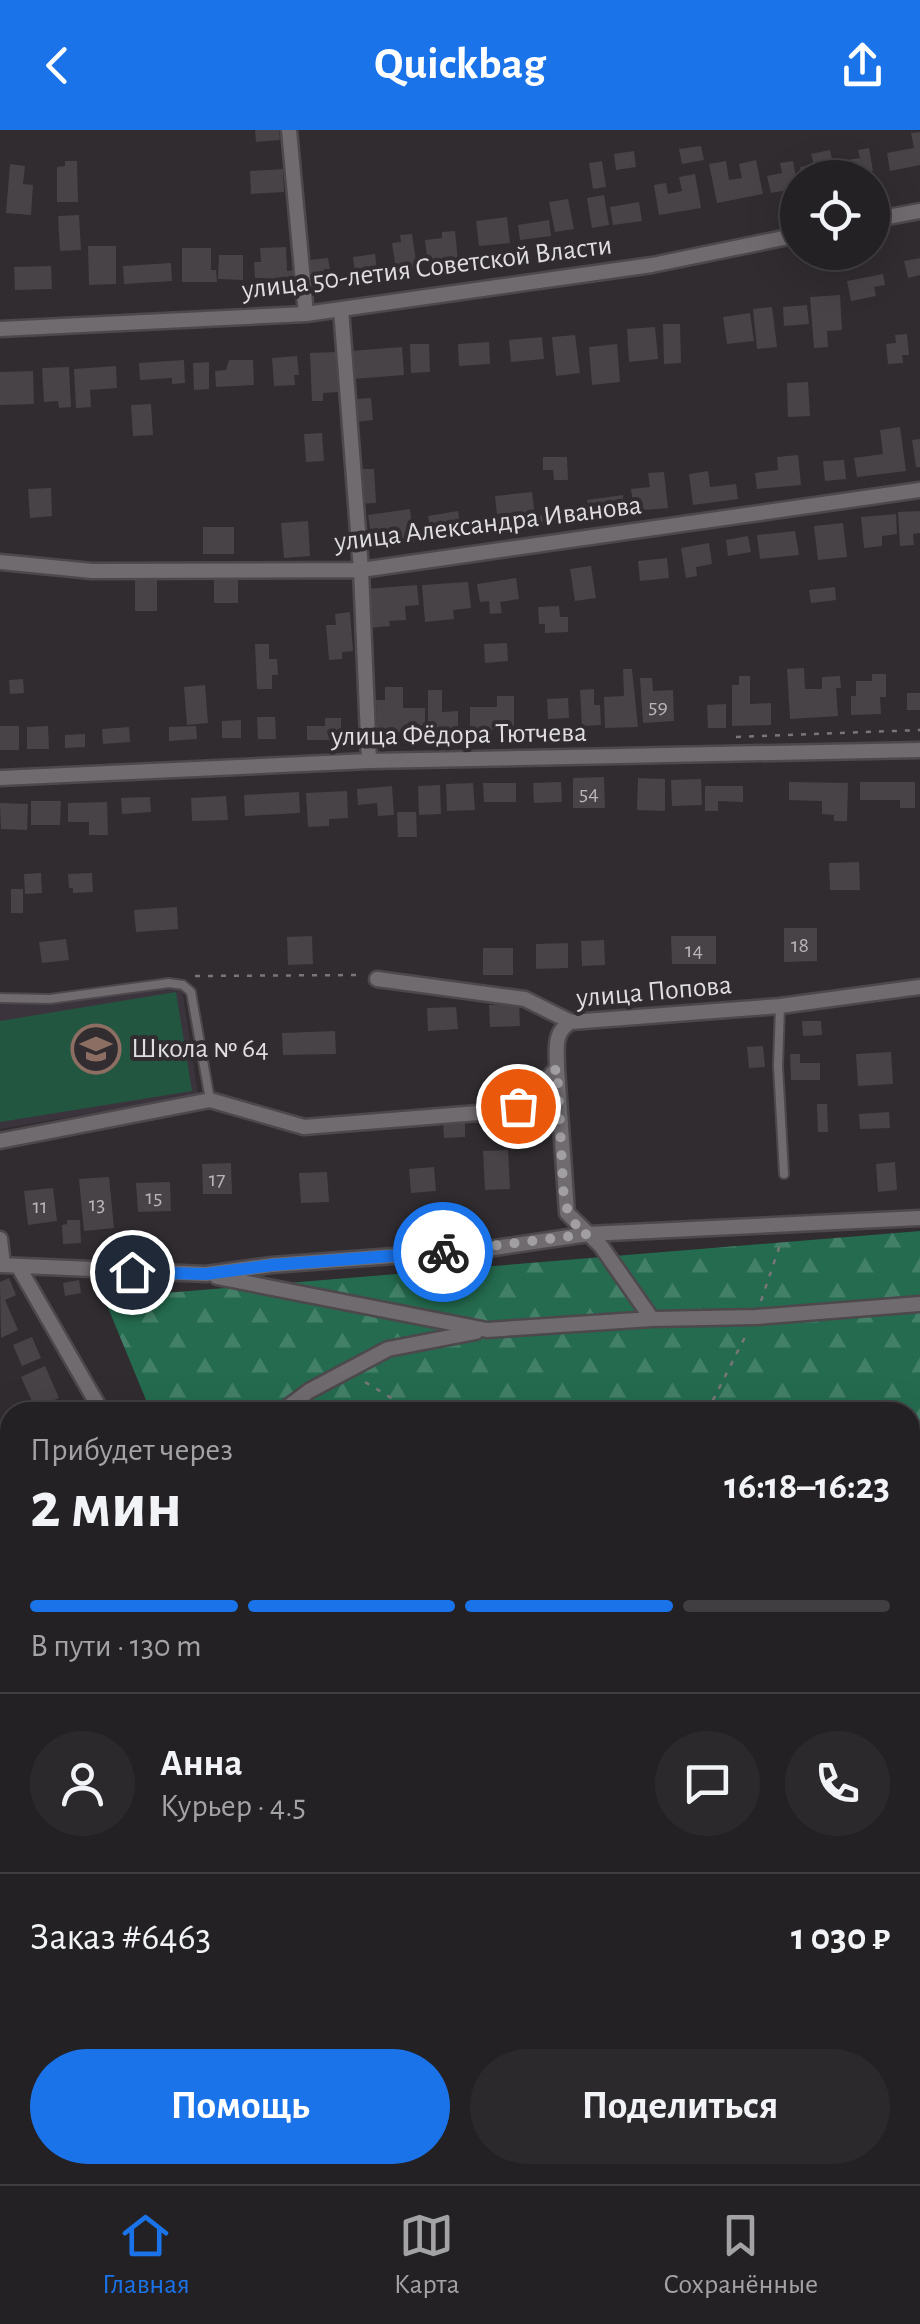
<!DOCTYPE html>
<html lang="ru">
<head>
<meta charset="utf-8">
<style>
  body { margin:0; font-family:"Alegreya Sans",sans-serif; background:#2c292c; color:#f1f3f6; height:100vh; display:flex; flex-direction:column; font-size:38px; white-space:nowrap }
  * { box-sizing:border-box; margin:0 }
  p { font-size:32px; color:#a3a3a6 }
  .icon { flex:none; width:55px; height:55px; fill:none; stroke:currentColor; stroke-width:2; stroke-linecap:round; stroke-linejoin:round }
  .map { position:relative; flex:1; overflow:hidden }
  .details { position:absolute; left:0px; top:1272px; width:920px; height:782px; display:flex; flex-direction:column; background:#242124; border-radius:30px 30px 0 0; box-shadow:0 10px 40px #0002,0 0 0 2px #413e41 }
  .details>* { flex:none }
  .tools { position:absolute; left:780px; top:30px; display:grid; gap:20px }
  .tools a { display:grid; place-items:center; width:110px; height:110px; border-radius:50%; background:#242124; box-shadow:0 10px 40px #0002,0 0 0 2px #413e41; font-size:50px }
  .pin { position:absolute; display:grid; place-items:center; width:85px; height:85px; color:#fff; margin:-42px; border:5px solid #fff; border-radius:50%; box-shadow:0 2px 10px #0007 }
  .courier { position:absolute; display:grid; place-items:center; width:100px; height:100px; margin:-50px; border:8px solid #1a73e8; border-radius:50%; background:#fff; color:#222; box-shadow:0 2px 12px #0007 }
  .summary em { font-style:normal; font-weight:700 }
  .summary div { display:flex; flex-direction:column-reverse }
  .summary { display:flex; align-items:center; justify-content:space-between; height:170px; padding:0 30px }
  h1 { font-size:65px; font-weight:700; line-height:75px }
  .bar { display:grid; grid-template-columns:repeat(4,1fr); gap:15px 10px; align-content:center; height:120px; padding:0 30px }
  .bar i { height:12px; border-radius:8px; background:#413e41 }
  .bar .current { background:#1a73e8 }
  .bar p { grid-column:span 4 }
  .line { display:flex; align-items:center; gap:25px; padding:0 30px; border-top:2px solid #413e41 }
  .line div { flex:1 }
  .round { display:grid; place-items:center; flex:none; width:105px; height:105px; border-radius:52px; background:#2c292c }
  .action { display:flex; gap:20px; margin-top:auto; padding:20px 30px }
  .action a { flex:1; height:115px; border-radius:60px; background:#1a73e8; color:#fff; font-size:40px; font-weight:700; line-height:115px; text-align:center }
  .action a+a { background:#2c292c; color:#f1f3f6 }
  header { display:flex; justify-content:space-between; align-items:center; height:130px; padding:0 30px; background:#1a73e8; color:#fff; font-size:45px; font-weight:700 }
  .dock { display:flex; justify-content:space-around; align-items:center; height:140px; border-top:2px solid #413e41; background:#242124; font-size:28px; color:#a3a3a6 }
  .dock a { display:grid; justify-items:center; gap:5px }
  .dock .current { color:#1a73e8 }
  .map>svg:first-child { display:block }
  .built { fill:#3c343d }
  .forest { fill:url(#forest-firs) }
  .cemetery { fill:url(#cemetery-stones) }
  .pitch { fill:#225641 }
  .building { fill:#474347 }
  .lines { fill:none; stroke-linecap:round; stroke-linejoin:round }
  .lane-casing { stroke:#4c484c; stroke-width:12 }
  .street-casing { stroke:#4c484c; stroke-width:19 }
  .path { stroke:#797679; stroke-width:2.5; stroke-dasharray:5 8; stroke-linecap:butt }
  .lane { stroke:#6f6b6f; stroke-width:8 }
  .street { stroke:#6f6b6f; stroke-width:14 }
  .done { stroke:#a29fa2; stroke-width:10; stroke-dasharray:0 18 }
  .route { stroke:#1a73e8; stroke-width:12 }
  .labels { text-anchor:middle; dominant-baseline:central; stroke-width:8; stroke-linejoin:round; paint-order:stroke }
  .number-label { font-size:22px; fill:#b9b6b9 }
  .street-label { font-size:28px; fill:#dfdddf; stroke:#302c30 }
  .poi-label { font-size:28px; fill:#dfdddf; stroke:#302c30; text-anchor:start }
</style>
</head>
<body>
<header><svg class="icon" aria-label="back" viewBox="0 0 24 24"><path d="M15 5l-7 7 7 7"/></svg>Quickbag<svg class="icon" aria-label="share" viewBox="0 0 24 24"><path d="M12 15V3M7 8l5-5 5 5M5 13v7h14v-7"/></svg></header>
<div class="map">
<svg width="920" height="2054" viewBox="0 0 920 2054">
  <defs>
    <pattern id="forest-firs" width="22" height="20" patternUnits="userSpaceOnUse" patternTransform="scale(2.5)"><rect width="22" height="20" fill="#246b4f"/><path d="M5 1l3.5 6h-7zM16 11l3.5 6h-7z" fill="#438068"/></pattern>
    <pattern id="cemetery-stones" width="16" height="16" patternUnits="userSpaceOnUse" patternTransform="scale(2.5)"><rect width="16" height="16" fill="#225641"/><path d="M2 7V4a2 2 0 0 1 4 0v3zM10 15v-3a2 2 0 0 1 4 0v3z" fill="#426e5c"/></pattern>
  </defs>
  <rect width="100%" height="100%" fill="#302c30"/>
  <path class="built" d="M 182,858 L 198,965 L 0,999 L 0,872 Z"/>
  <path class="forest" d="M 920,1101 L 920,2054 L 376,2054 L 377,2045 L 910,2045 L 910,1282 L 151,1282 L 104,1168 Z"/>
  <path class="cemetery" d="M 920,1924 L 920,2054 L 826,2054 L 833,2045 L 910,2045 L 910,1938 Z"/>
  <path class="pitch" d="M 176,862 L 192,961 L 0,992 L 0,891 Z"/>
  <path class="building" d="M 255,0 L 279,0 L 280,10 L 256,12 Z
    M 920,2 L 920,35 L 890,41 L 887,23 L 914,18 L 911,3 Z
    M 701,16 L 704,30 L 682,34 L 679,19 Z
    M 869,18 L 873,41 L 844,46 L 842,31 L 860,28 L 858,20 Z
    M 830,20 L 836,48 L 802,48 L 800,37 L 814,34 L 811,24 Z
    M 634,21 L 636,37 L 616,40 L 614,24 Z
    M 756,30 L 763,64 L 717,73 L 709,34 L 726,31 L 729,50 L 742,48 L 739,34 Z
    M 65,31 L 77,31 L 78,72 L 57,72 L 57,37 L 65,36 Z
    M 602,31 L 606,57 L 593,59 L 589,33 Z
    M 793,31 L 798,58 L 771,63 L 767,46 L 782,43 L 780,33 Z
    M 10,34 L 25,36 L 23,54 L 33,55 L 31,85 L 6,83 Z
    M 283,39 L 284,62 L 251,64 L 250,41 Z
    M 695,44 L 701,78 L 659,85 L 654,55 L 666,53 L 668,64 L 682,61 L 679,47 Z
    M 604,65 L 609,95 L 592,98 L 587,68 Z
    M 568,69 L 574,99 L 555,102 L 549,72 Z
    M 639,72 L 642,91 L 613,95 L 610,77 Z
    M 79,85 L 81,120 L 60,121 L 58,86 Z
    M 507,87 L 510,113 L 479,116 L 476,91 Z
    M 549,90 L 551,106 L 520,110 L 518,95 Z
    M 455,101 L 458,131 L 428,134 L 425,110 L 442,108 L 442,102 Z
    M 412,104 L 417,138 L 396,140 L 392,113 L 401,112 L 400,105 Z
    M 88,116 L 116,116 L 116,154 L 89,155 Z
    M 286,117 L 287,141 L 295,140 L 295,159 L 286,160 L 286,149 L 255,148 L 254,132 L 261,132 L 260,118 Z
    M 182,118 L 211,118 L 211,140 L 216,140 L 217,152 L 182,152 Z
    M 375,124 L 377,142 L 355,144 L 353,127 Z
    M 219,125 L 243,125 L 243,150 L 218,149 Z
    M 328,128 L 330,139 L 324,139 L 326,153 L 312,155 L 309,130 Z
    M 920,128 L 920,145 L 908,148 L 904,131 Z
    M 171,133 L 172,151 L 124,154 L 123,136 Z
    M 51,136 L 52,159 L 15,160 L 14,137 Z
    M 883,144 L 885,155 L 874,157 L 876,166 L 851,171 L 847,151 Z
    M 840,165 L 842,200 L 827,201 L 828,217 L 814,218 L 810,167 Z
    M 807,175 L 809,194 L 784,196 L 783,177 Z
    M 772,177 L 777,217 L 757,219 L 753,179 Z
    M 750,183 L 754,211 L 727,214 L 723,187 Z
    M 663,194 L 680,194 L 681,233 L 664,234 Z
    M 655,197 L 658,229 L 629,232 L 627,199 Z
    M 907,204 L 909,225 L 902,225 L 903,233 L 888,234 L 886,214 L 896,213 L 895,205 Z
    M 575,205 L 580,243 L 556,246 L 552,207 Z
    M 542,207 L 544,229 L 511,232 L 509,210 Z
    M 489,212 L 490,234 L 459,236 L 458,214 Z
    M 410,214 L 429,214 L 430,242 L 411,243 Z
    M 617,214 L 620,252 L 592,255 L 589,217 Z
    M 402,217 L 404,245 L 353,249 L 351,221 Z
    M 336,222 L 338,262 L 323,263 L 323,271 L 312,271 L 310,223 Z
    M 297,226 L 299,245 L 294,245 L 295,255 L 274,256 L 272,228 Z
    M 184,230 L 185,253 L 172,254 L 172,248 L 140,250 L 139,233 Z
    M 229,230 L 253,230 L 254,255 L 216,257 L 215,241 L 226,240 Z
    M 209,232 L 209,259 L 194,260 L 193,233 Z
    M 116,236 L 117,258 L 90,260 L 91,277 L 76,278 L 74,239 Z
    M 69,237 L 71,277 L 59,278 L 58,271 L 44,272 L 42,238 Z
    M 33,241 L 34,274 L 0,275 L 0,242 Z
    M 808,252 L 810,286 L 788,287 L 787,253 Z
    M 371,268 L 373,290 L 356,292 L 355,269 Z
    M 151,274 L 153,305 L 133,306 L 131,275 Z
    M 900,297 L 906,341 L 857,347 L 854,328 L 883,324 L 880,300 Z
    M 322,303 L 324,331 L 306,332 L 304,304 Z
    M 920,309 L 920,337 L 916,337 L 912,310 Z
    M 798,325 L 801,355 L 757,359 L 755,343 L 778,340 L 777,327 Z
    M 543,327 L 567,327 L 568,350 L 554,350 L 553,340 L 543,340 Z
    M 844,330 L 846,349 L 825,351 L 823,331 Z
    M 358,339 L 374,339 L 376,373 L 360,374 Z
    M 708,341 L 710,357 L 736,354 L 738,369 L 693,375 L 689,344 Z
    M 664,342 L 668,378 L 634,381 L 631,359 L 650,357 L 648,343 Z
    M 51,358 L 52,386 L 30,388 L 28,359 Z
    M 532,362 L 535,386 L 553,384 L 555,394 L 507,400 L 505,383 L 497,384 L 495,366 Z
    M 623,365 L 625,384 L 590,389 L 587,370 Z
    M 410,379 L 414,412 L 380,417 L 378,398 L 370,399 L 368,385 Z
    M 458,381 L 462,404 L 432,408 L 428,386 Z
    M 920,381 L 920,403 L 913,404 L 914,415 L 900,416 L 898,382 Z
    M 896,384 L 897,404 L 882,406 L 882,416 L 864,418 L 861,387 Z
    M 308,391 L 310,426 L 284,428 L 281,393 Z
    M 843,393 L 847,427 L 818,430 L 814,396 Z
    M 203,397 L 234,397 L 234,424 L 203,424 Z
    M 795,401 L 799,425 L 760,429 L 757,405 Z
    M 748,406 L 751,422 L 728,426 L 726,410 Z
    M 709,413 L 712,434 L 696,437 L 697,446 L 686,448 L 681,418 Z
    M 667,428 L 669,448 L 640,451 L 638,431 Z
    M 591,436 L 596,468 L 575,471 L 570,439 Z
    M 516,448 L 519,469 L 500,472 L 502,483 L 490,484 L 489,471 L 480,472 L 477,454 Z
    M 135,449 L 157,449 L 157,481 L 135,481 Z
    M 238,449 L 238,473 L 214,473 L 214,450 Z
    M 468,452 L 471,478 L 453,480 L 454,489 L 425,492 L 422,455 Z
    M 417,455 L 419,475 L 405,476 L 406,490 L 389,491 L 390,496 L 368,498 L 365,459 Z
    M 835,457 L 836,470 L 811,473 L 809,460 Z
    M 559,476 L 560,487 L 568,487 L 568,502 L 545,503 L 545,494 L 539,494 L 538,477 Z
    M 350,482 L 353,521 L 342,522 L 342,529 L 329,530 L 326,495 L 336,495 L 335,484 Z
    M 507,513 L 508,531 L 485,533 L 484,514 Z
    M 255,514 L 269,514 L 269,529 L 277,529 L 278,545 L 272,545 L 272,559 L 257,559 Z
    M 804,538 L 805,559 L 822,559 L 822,547 L 840,546 L 841,558 L 836,558 L 838,586 L 790,589 L 787,539 Z
    M 623,539 L 632,539 L 638,597 L 605,598 L 604,567 L 624,566 Z
    M 872,544 L 886,544 L 886,567 L 880,567 L 881,584 L 851,585 L 851,566 L 856,566 L 856,551 L 872,551 Z
    M 739,546 L 750,546 L 750,574 L 771,573 L 771,595 L 732,596 L 732,555 L 739,555 Z
    M 640,548 L 652,548 L 653,561 L 673,560 L 674,591 L 643,593 Z
    M 23,549 L 24,563 L 10,564 L 9,550 Z
    M 205,555 L 208,593 L 187,595 L 184,557 Z
    M 385,557 L 403,557 L 403,578 L 425,578 L 425,602 L 377,603 L 376,570 L 385,570 Z
    M 594,559 L 594,575 L 600,575 L 601,595 L 582,596 L 580,560 Z
    M 428,560 L 442,560 L 442,582 L 458,581 L 458,600 L 428,600 Z
    M 907,563 L 920,563 L 920,580 L 907,580 Z
    M 497,566 L 514,566 L 514,600 L 470,600 L 470,577 L 497,577 Z
    M 568,568 L 569,588 L 548,589 L 547,569 Z
    M 726,574 L 726,598 L 708,598 L 707,575 Z
    M 257,587 L 275,587 L 276,609 L 258,609 Z
    M 325,588 L 341,588 L 341,610 L 307,610 L 307,596 L 325,596 Z
    M 241,590 L 241,608 L 222,608 L 222,591 Z
    M 0,596 L 19,596 L 19,620 L 0,620 Z
    M 48,596 L 49,619 L 27,619 L 27,597 Z
    M 196,596 L 197,609 L 169,611 L 169,597 Z
    M 129,597 L 130,612 L 103,614 L 102,599 Z
    M 85,604 L 85,617 L 65,618 L 65,605 Z
    M 604,647 L 605,678 L 573,678 L 573,648 Z
    M 638,648 L 665,649 L 665,681 L 637,680 Z
    M 701,649 L 702,675 L 672,676 L 671,650 Z
    M 561,652 L 562,672 L 534,673 L 533,653 Z
    M 789,652 L 848,653 L 847,691 L 834,691 L 834,685 L 822,684 L 822,671 L 789,670 Z
    M 860,652 L 915,652 L 915,678 L 900,678 L 900,670 L 860,670 Z
    M 473,653 L 475,680 L 447,681 L 446,654 Z
    M 483,653 L 516,653 L 516,672 L 484,672 Z
    M 440,655 L 441,684 L 419,685 L 418,656 Z
    M 392,656 L 394,685 L 378,686 L 377,673 L 358,675 L 357,659 Z
    M 705,656 L 743,656 L 743,672 L 718,671 L 718,681 L 705,681 Z
    M 347,661 L 348,688 L 329,689 L 329,696 L 308,697 L 306,663 Z
    M 299,662 L 300,683 L 245,686 L 244,665 Z
    M 226,666 L 228,690 L 192,691 L 191,668 Z
    M 150,667 L 151,682 L 122,684 L 121,668 Z
    M 31,671 L 61,671 L 60,695 L 31,695 Z
    M 107,672 L 108,705 L 89,705 L 89,692 L 68,692 L 68,673 Z
    M 0,673 L 28,674 L 27,700 L 1,699 Z
    M 397,682 L 416,682 L 417,707 L 398,707 Z
    M 859,732 L 860,760 L 830,760 L 829,733 Z
    M 41,743 L 42,763 L 25,764 L 24,744 Z
    M 92,743 L 93,762 L 73,763 L 73,758 L 69,758 L 68,744 Z
    M 11,759 L 23,759 L 23,783 L 11,783 Z
    M 177,777 L 178,799 L 136,802 L 134,780 Z
    M 784,798 L 817,798 L 817,831 L 784,832 Z
    M 312,806 L 313,834 L 288,835 L 287,807 Z
    M 671,806 L 716,806 L 716,834 L 672,834 Z
    M 66,809 L 69,830 L 42,833 L 39,812 Z
    M 604,810 L 605,835 L 582,836 L 581,811 Z
    M 568,813 L 568,838 L 536,839 L 536,814 Z
    M 483,818 L 513,818 L 513,845 L 483,845 Z
    M 519,874 L 520,896 L 490,897 L 489,875 Z
    M 456,877 L 458,899 L 428,901 L 427,878 Z
    M 802,891 L 821,891 L 822,905 L 803,906 Z
    M 335,901 L 336,924 L 283,925 L 282,903 Z
    M 763,916 L 765,937 L 749,938 L 747,917 Z
    M 891,922 L 893,954 L 858,956 L 856,924 Z
    M 790,924 L 800,924 L 800,933 L 820,933 L 820,950 L 791,950 Z
    M 817,974 L 827,974 L 828,1002 L 818,1002 Z
    M 889,982 L 890,998 L 860,999 L 859,984 Z
    M 465,991 L 465,1007 L 444,1008 L 443,992 Z
    M 508,1020 L 510,1059 L 485,1060 L 483,1021 Z
    M 895,1032 L 897,1060 L 878,1062 L 876,1034 Z
    M 231,1033 L 232,1064 L 203,1064 L 202,1034 Z
    M 434,1037 L 436,1061 L 411,1063 L 409,1039 Z
    M 327,1042 L 329,1072 L 301,1073 L 299,1043 Z
    M 109,1047 L 114,1098 L 84,1101 L 79,1049 Z
    M 170,1052 L 171,1081 L 138,1082 L 136,1053 Z
    M 53,1058 L 57,1091 L 28,1095 L 24,1061 Z
    M 67,1090 L 80,1090 L 81,1113 L 63,1114 L 62,1095 L 67,1094 Z
    M 9,1148 L 16,1165 L 5,1170 L 18,1200 L 1,1208 L 0,1152 Z
    M 79,1150 L 81,1163 L 65,1166 L 63,1153 Z
    M 32,1207 L 41,1228 L 22,1236 L 13,1215 Z
    M 45,1236 L 59,1268 L 35,1278 L 21,1247 Z
    M 3,1415 L 10,1427 L 10,1437 L 0,1443 L 0,1417 Z
    M 0,1725 L 10,1735 L 10,1762 L 0,1752 Z
    M 10,1846 L 10,1889 L 1,1878 L 9,1872 L 3,1865 L 0,1867 L 0,1854 Z
    M 134,2045 L 155,2045 L 160,2054 L 130,2054 L 137,2051 Z
    M 242,2045 L 282,2045 L 271,2054 L 249,2054 Z
    M 304,2045 L 325,2045 L 329,2049 L 324,2054 L 314,2054 Z"/>
  <g class="lines">
    <g class="lane-casing">
      <path id="lane" d="M 0,868 L 50,869 L 169,853 L 183,855 L 191,862 L 210,970
        M 780,876 L 778,936 L 784,1044"/>
    </g>
    <g class="street-casing">
      <path id="street" d="M 289,0 L 306,184
        M 872,90 L 920,81
        M 341,179 L 361,440 L 369,631
        M 0,199 L 306,184 L 652,135 L 798,105
        M 0,432 L 92,441 L 361,440 L 920,360
        M 0,648 L 369,631 L 920,620
        M 377,849 L 525,869 L 571,892
        M 557,938 L 567,1083 L 601,1116 L 652,1189
        M 0,1011 L 210,970 L 304,997 L 503,981 L 532,967 L 557,938 C 557,919 553,902 571,892 L 780,876 L 920,857
        M 0,1109 L 3,1135
        M 0,1135 L 206,1144 L 272,1135 L 488,1119 L 588,1104 L 920,1088
        M 18,1136 L 102,1282
        M 217,1147 L 487,1200 L 652,1189 L 756,1187 L 920,1174
        M 281,1282 L 309,1261 L 388,1219 L 476,1202
        M 0,1472 L 10,1466
        M 0,1797 L 10,1807
        M 196,2045 L 202,2054
        M 366,2054 L 366,2045"/>
    </g>
    <path class="path" d="M 736,607 L 920,600
      M 195,846 L 361,845
      M 761,1171 L 781,1112
      M 365,1252 L 414,1282
      M 707,1282 L 748,1201
      M 910,1598 L 920,1605
      M 910,1766 L 920,1759
      M 910,1910 L 920,1897
      M 449,2045 L 462,2054
      M 510,2054 L 523,2045
      M 807,2054 L 813,2045"/>
    <use href="#lane" class="lane"/>
    <use href="#street" class="street"/>
  </g>
  <g class="lines">
    <path class="done" d="M 443,1122 L 588,1104 L 574,1093 L 564,1072 L 557,938 L 532,967 L 518,976"/>
    <path class="route" d="M 132,1142 L 206,1144 L 272,1135 L 443,1122"/>
  </g>
  <defs>
    <g id="school-ring" transform="scale(2.5)"><circle r="9.5" fill="#302c30" stroke="#8d6e63" stroke-width="1.5"/><path d="M0-5L7-2L0 1L-7-2ZM-4 1L0 2.5L4 1V4Q0 6-4 4Z" fill="#8d6e63"/></g>
  </defs>
  <g fill-rule="evenodd">
    <use href="#school-ring" x="96" y="919"/>
  </g>
  <g class="labels">
    <g class="number-label">
      <text x="658" y="576">59</text>
      <text x="589" y="663">54</text>
      <text x="800" y="815">18</text>
      <text x="694" y="820">14</text>
      <text x="217" y="1049">17</text>
      <text x="154" y="1067">15</text>
      <text x="97" y="1074">13</text>
      <text x="40" y="1076">11</text>
    </g>
    <g class="street-label">
      <text transform="translate(427 138) rotate(-7)">улица 50-летия Советской Власти</text>
      <text transform="translate(488 394) rotate(-7)">улица Александра Иванова</text>
      <text transform="translate(459 605) rotate(-1)">улица Фёдора Тютчева</text>
      <text transform="translate(654 862) rotate(-5)">улица Попова</text>
    </g>
    <g class="poi-label">
      <text x="131" y="919">Школа № 64</text>
    </g>
  </g>
</svg>
<div class="tools">
<a><svg class="icon" aria-label="locate" viewBox="0 0 24 24"><circle cx="12" cy="12" r="6"/><path d="M12 2v4M12 18v4M2 12h4M18 12h4"/></svg></a>
</div>
<div class="pin" style="left:518px;top:976px;background:#ea580c"><svg class="icon" aria-label="bag" viewBox="0 0 24 24"><path d="M5 8h14l-1 12H6zM9 8a3 3 0 0 1 6 0"/></svg></div>
<div class="pin" style="left:132px;top:1142px;background:#1f2937"><svg class="icon" aria-label="home" viewBox="0 0 24 24"><path d="M3 11l9-7 9 7M6 9v11h12V9"/></svg></div>
<div class="courier" style="left:443px;top:1122px"><svg class="icon" aria-label="bike" viewBox="0 0 24 24"><circle cx="6" cy="16" r="4"/><circle cx="18" cy="16" r="4"/><path d="M6 16l4-8h5l3 8M10 8l3 8H6M13 5h3"/></svg></div>
<section class="details">
<div class="summary"><div><h1>2 мин</h1><p>Прибудет через</p></div><em>16:18–16:23</em></div>
<div class="bar"><i class="current"></i><i class="current"></i><i class="current"></i><i></i><p>В пути · 130 m</p></div>
<div class="line" style="height:180px"><a class="round"><svg class="icon" aria-label="person" viewBox="0 0 24 24"><circle cx="12" cy="8" r="4"/><path d="M4 21q1-7 8-7t8 7"/></svg></a><div><b>Анна</b><p>Курьер · 4.5</p></div><a class="round"><svg class="icon" aria-label="chat" viewBox="0 0 24 24"><path d="M4 5h16v11H9l-5 4z"/></svg></a><a class="round"><svg class="icon" aria-label="phone" viewBox="0 0 24 24"><path d="M5 4h4l2 5-3 2q2 4 5 5l2-3 5 2v4C11 20 4 13 5 4z"/></svg></a></div>
<div class="line" style="height:130px"><div>Заказ #6463</div><b>1 030 ₽</b></div>
<div class="action"><a>Помощь</a><a>Поделиться</a></div>
</section>
</div>
<nav class="dock">
<a class="current"><svg class="icon" aria-label="home" viewBox="0 0 24 24"><path d="M3 11l9-7 9 7M6 9v11h12V9"/></svg>Главная</a>
<a><svg class="icon" aria-label="map" viewBox="0 0 24 24"><path d="M3 6l6-2 6 2 6-2v14l-6 2-6-2-6 2zM9 4v14M15 6v14"/></svg>Карта</a>
<a><svg class="icon" aria-label="saved" viewBox="0 0 24 24"><path d="M7 4h10v16l-5-4-5 4z"/></svg>Сохранённые</a>
</nav>
</body>
</html>
